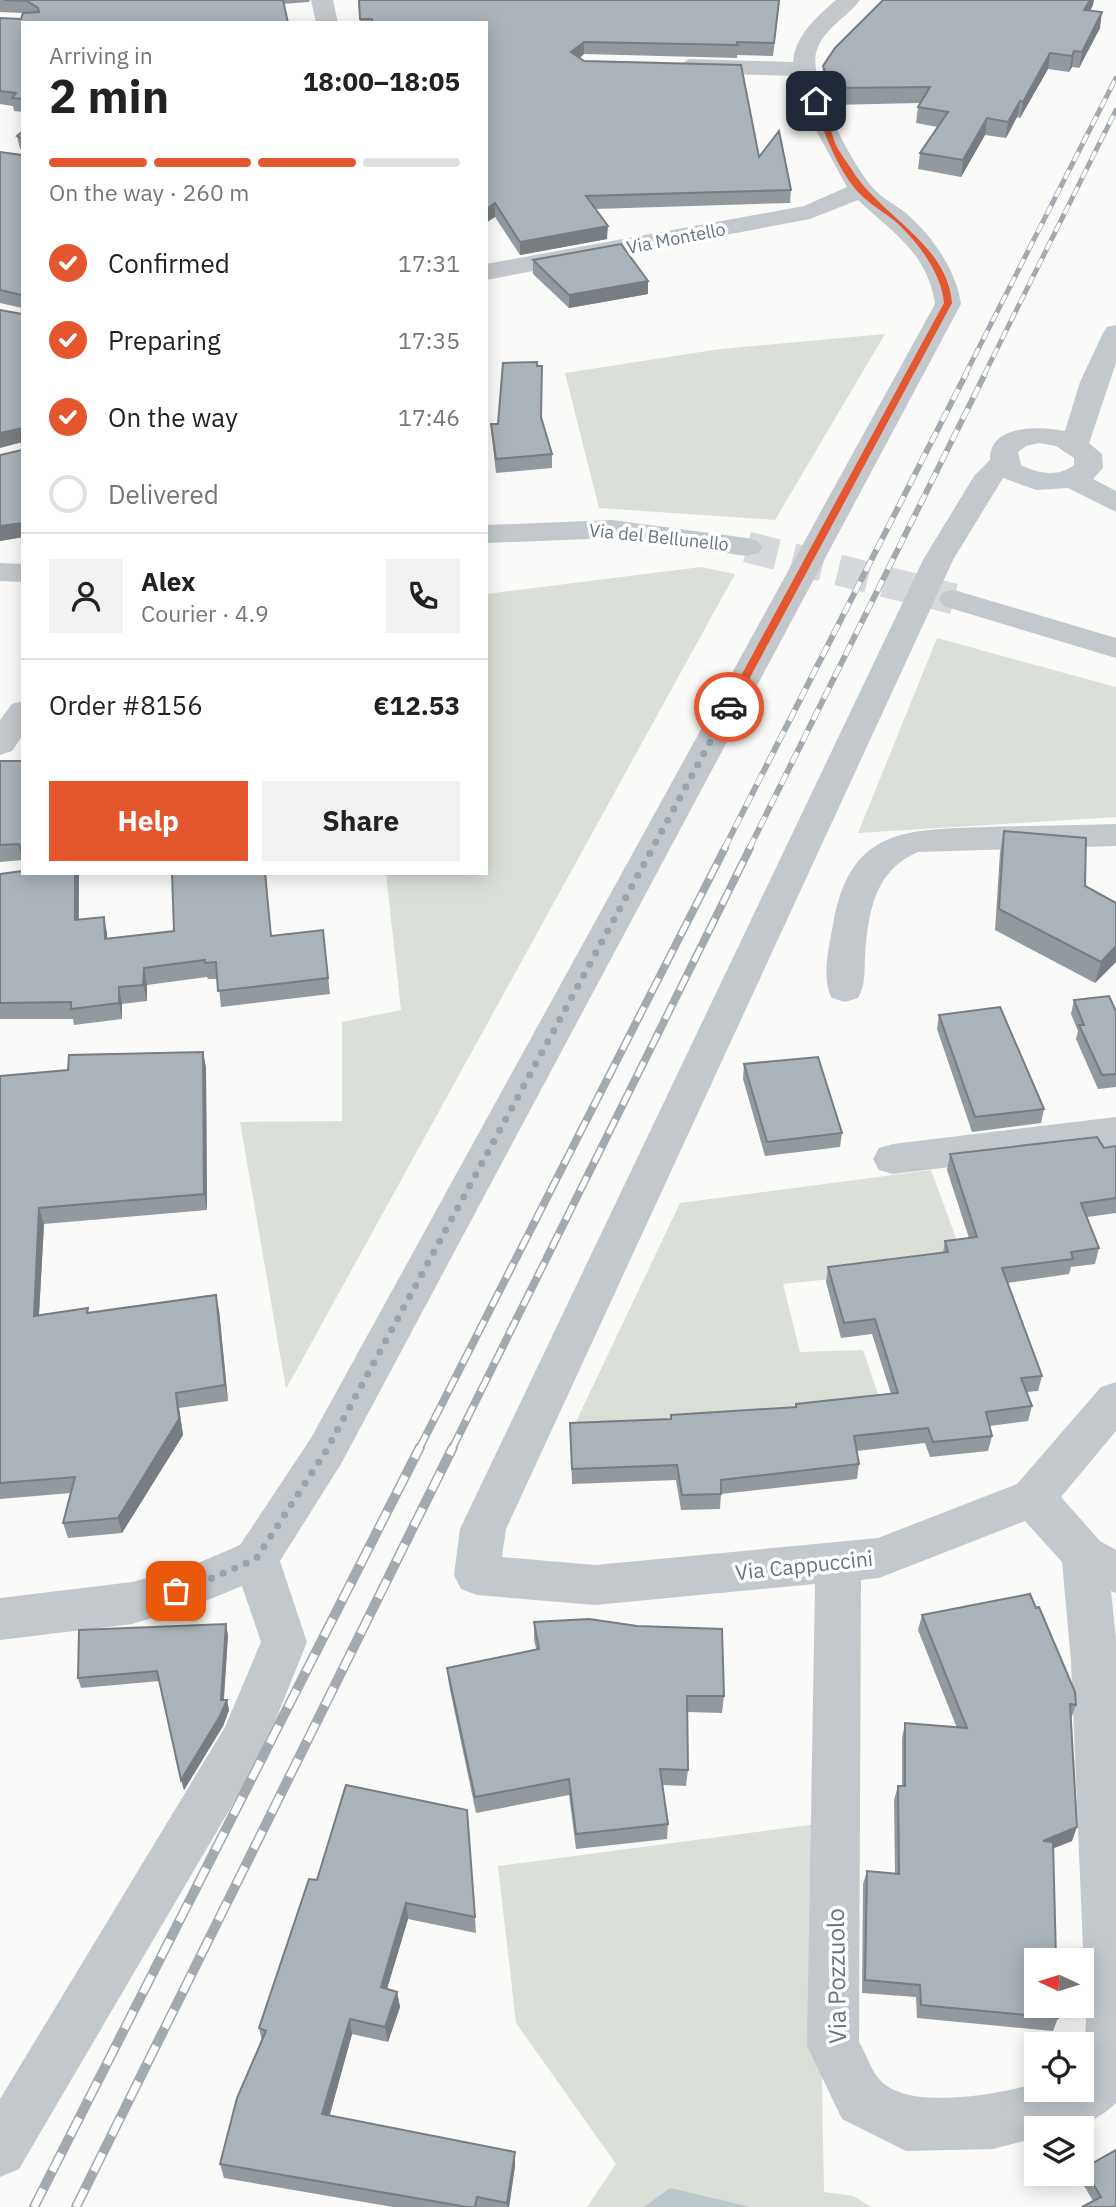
<!DOCTYPE html>
<html lang="en">
<head>
<meta charset="utf-8">
<style>
  body { margin:0; font-family:"IBM Plex Sans",sans-serif; background:#f2f2f2; color:#222; height:100vh; display:flex; flex-direction:column; font-size:26px; white-space:nowrap }
  * { box-sizing:border-box; margin:0 }
  p { font-size:23px; color:#767676 }
  .icon { flex:none; width:38px; height:38px; fill:none; stroke:currentColor; stroke-width:2; stroke-linecap:round; stroke-linejoin:round }
  .map { position:relative; flex:1; overflow:hidden }
  .drawer { position:absolute; left:21px; top:21px; width:467px; height:854px; display:flex; flex-direction:column; background:#fff; border-radius:0px; box-shadow:0 4px 18px #0003 }
  .drawer>* { flex:none }
  .needle { width:46px; rotate:274deg }
  .fabs { position:absolute; left:1024px; top:1948px; display:grid; gap:14px }
  .fabs a { display:grid; place-items:center; width:70px; height:70px; border-radius:0px; background:#fff; box-shadow:0 4px 18px #0003; font-size:35px }
  .pin { position:absolute; display:grid; place-items:center; width:60px; height:60px; color:#fff; margin:-30px; border-radius:14px; box-shadow:0 4px 10px #0006 }
  .courier { position:absolute; display:grid; place-items:center; width:70px; height:70px; margin:-35px; border:5px solid #e4572e; border-radius:50%; background:#fff; color:#222; box-shadow:0 2px 9px #0007 }
  .headline em { font-style:normal; font-weight:700 }
  .headline div { display:flex; flex-direction:column-reverse }
  .headline { display:flex; align-items:center; justify-content:space-between; height:119px; padding:0 28px }
  h1 { font-size:46px; font-weight:700; line-height:52px }
  .bar { display:grid; grid-template-columns:repeat(4,1fr); gap:10px 7px; align-content:center; height:84px; padding:0 28px }
  .bar i { height:9px; border-radius:5px; background:#e0e0e0 }
  .bar .current { background:#e4572e }
  .bar p { grid-column:span 4 }
  .line { display:flex; align-items:center; gap:18px; padding:0 28px; border-top:2px solid #e0e0e0 }
  .line div { flex:1 }
  .round { display:grid; place-items:center; flex:none; width:74px; height:74px; border-radius:0px; background:#f2f2f2 }
  ol { padding:0 28px; list-style:none }
  li { display:flex; align-items:center; gap:21px; height:77px }
  li p { margin-inline-start:auto }
  li .icon { padding:7px; border-radius:50%; background:#e4572e; color:#fff; stroke-width:4 }
  li:last-child { color:#767676 }
  li i { width:38px; height:38px; border:4px solid #e0e0e0; border-radius:50% }
  .action { display:flex; gap:14px; margin-top:auto; padding:14px 28px }
  .action a { flex:1; height:80px; border-radius:0px; background:#e4572e; color:#fff; font-size:28px; font-weight:700; line-height:80px; text-align:center }
  .action a+a { background:#f2f2f2; color:#222 }
  .map>svg:first-child { display:block }
  .green { fill:#dadfd7 }
  .water { fill:#bbc7cb }
  .lines { fill:none; stroke-linecap:round; stroke-linejoin:round }
  .minor-tunnel { stroke:#d5d9db; stroke-width:31; stroke-dasharray:31 16; stroke-linecap:butt }
  .minor { fill:#c3c8cc; fill-rule:evenodd }
  .rail-far3-casing { stroke:#a2aab0; stroke-width:5 }
  .rail-far2-casing { stroke:#a2aab0; stroke-width:6 }
  .rail-far1-casing { stroke:#a2aab0; stroke-width:8 }
  .rail-casing { stroke:#a2aab0; stroke-width:10 }
  .rail-far3 { stroke:#fff; stroke-width:3.5; stroke-dasharray:10; stroke-linecap:butt }
  .rail-far2 { stroke:#fff; stroke-width:4.5; stroke-dasharray:12; stroke-linecap:butt }
  .rail-far1 { stroke:#fff; stroke-width:5; stroke-dasharray:16; stroke-linecap:butt }
  .rail { stroke:#fff; stroke-width:7; stroke-dasharray:20; stroke-linecap:butt }
  .wall { fill:#929a9f }
  .shaded-wall { fill:#777d82 }
  .building { fill:#aab3b9; stroke:#777d82; stroke-width:2 }
  .route { fill:#e4572e }
  .done { stroke:#99a4ac; stroke-width:7; stroke-dasharray:0 12.6 }
  .labels { text-anchor:middle; dominant-baseline:central; stroke-width:7; stroke-linejoin:round; paint-order:stroke }
  .far-street-label { font-size:18px; fill:#657683; stroke:#fff }
  .street-label { font-size:21px; fill:#657683; stroke:#fff }
  .near-street-label { font-size:24px; fill:#657683; stroke:#fff }
</style>
</head>
<body>
<div class="map">
<svg width="1116" height="2207" viewBox="0 0 1116 2207">
  <rect width="100%" height="100%" fill="#fafaf8"/>
  <path class="green" d="M 885,334 L 775,520 L 599,508 L 565,373 L 720,349 Z
    M 701,567 L 735,574 L 286,1389 L 240,1122 L 342,1121 L 342,1022 L 401,1010 L 386,873 L 486,873 L 487,594 Z
    M 937,638 L 1116,687 L 1116,817 L 858,833 Z
    M 931,1170 L 966,1265 L 783,1284 L 800,1352 L 863,1350 L 879,1397 L 573,1428 L 680,1203 Z
    M 817,1824 L 824,2192 L 853,2196 L 872,2207 L 587,2207 L 616,2164 L 516,2023 L 498,1866 Z"/>
  <path class="water" d="M 670,2188 L 750,2207 L 644,2207 Z"/>
  <g class="lines">
    <path class="minor-tunnel" d="M 747,547 L 954,599"/>
    <path class="minor" d="M 311,0 L 333,0 L 338,23 L 316,23 Z
      M 836,0 L 860,0 C 847,18 822,29 816,53 C 809,83 853,166 873,188 C 883,199 896,205 907,214 C 933,237 956,270 961,304 L 341,1464 L 280,1561 L 307,1642 L 261,1756 L 19,2169 L 0,2177 L 0,2099 L 225,1727 L 261,1642 L 242,1586 L 198,1604 L 132,1624 L 0,1640 L 0,1598 L 132,1582 L 191,1566 L 240,1545 L 311,1438 L 935,304 C 927,252 893,233 858,200 L 810,219 L 486,280 L 486,264 L 804,206 L 847,187 L 811,121 L 795,76 L 689,73 L 678,66 L 689,59 L 793,62 C 795,36 817,16 836,0 Z
      M 1116,325 L 1116,363 L 1089,443 L 1102,454 L 1103,468 L 1093,479 L 1116,491 L 1116,512 L 1068,488 L 1036,490 L 1003,478 L 953,560 L 506,1529 L 502,1557 L 595,1565 L 878,1538 L 1017,1484 L 1101,1387 L 1116,1382 L 1116,1431 L 1061,1497 L 1100,1541 L 1116,1550 L 1116,1593 L 1111,1591 L 1116,1638 L 1116,2103 C 1091,2127 1069,2128 1036,2128 L 1036,2138 L 993,2149 L 906,2151 L 842,2119 L 807,2046 L 815,1584 L 595,1605 L 477,1595 L 461,1589 L 454,1575 L 460,1529 L 923,560 L 974,476 L 990,460 C 989,424 1040,426 1065,431 L 1080,382 L 1103,333 L 1107,327 ZM 1039,443 L 1056,446 L 1074,458 L 1074,465 C 1059,477 1038,474 1021,465 L 1018,452 L 1026,446 ZM 1025,1521 L 1062,1562 L 1071,1661 L 1086,2020 L 1082,2090 L 1036,2090 L 1036,2084 C 999,2093 909,2112 880,2080 C 871,2071 866,2053 859,2042 L 861,1580 L 879,1578 Z
      M 612,520 L 747,538 L 758,541 L 762,547 L 758,553 L 747,556 L 612,538 L 486,543 L 486,525 Z
      M 0,563 L 23,564 L 23,582 L 0,581 Z
      M 954,590 L 1116,638 L 1116,658 L 943,606 L 939,599 L 943,592 Z
      M 23,701 L 23,735 L 12,751 L 0,755 L 0,720 L 12,704 Z
      M 1116,824 L 1116,846 L 918,852 C 874,870 868,914 865,956 C 864,971 866,985 858,998 L 845,1002 L 832,998 C 821,980 829,946 833,925 C 850,827 905,830 988,827 C 1030,826 1073,825 1116,824 Z
      M 1116,1117 L 1116,1147 L 893,1174 L 879,1170 L 873,1159 L 879,1148 L 893,1144 Z"/>
    <g class="rail-far3-casing">
      <path id="rail-far3" d="M 965,375 L 1116,78
        M 984,375 L 1116,110"/>
    </g>
    <g class="rail-far2-casing">
      <path id="rail-far2" d="M 724,849 L 966,374
        M 749,849 L 985,374"/>
    </g>
    <g class="rail-far1-casing">
      <path id="rail-far1" d="M 419,1449 L 725,848
        M 452,1449 L 750,848"/>
    </g>
    <g class="rail-casing">
      <path id="rail" d="M 34,2207 L 420,1447
        M 76,2207 L 453,1447"/>
    </g>
    <use href="#rail-far3" class="rail-far3"/>
    <use href="#rail-far2" class="rail-far2"/>
    <use href="#rail-far1" class="rail-far1"/>
    <use href="#rail" class="rail"/>
  </g>
  <path class="wall" d="M 0,0 L 310,0 L 309,2 L 23,23 L 23,112 L 14,111 L 13,106 L 0,104 L 0,18 L 21,19 L 23,13 L 0,12 Z
    M 358,0 L 780,0 L 773,56 L 737,55 L 737,58 L 584,54 L 580,58 L 759,157 L 791,190 L 790,203 L 595,209 L 607,239 L 520,255 L 495,217 L 486,23 L 360,23 Z
    M 1093,5 L 1090,11 L 1100,28 L 1079,68 L 1072,67 L 1069,72 L 1048,69 L 1020,118 L 1017,117 L 1006,138 L 985,135 L 961,177 L 918,169 L 920,153 L 938,127 L 916,123 L 918,107 L 920,103 L 829,105 L 821,82 L 823,66 Z
    M 23,131 L 23,537 L 0,541 L 22,450 L 22,308 L 0,303 L 0,152 L 22,155 L 23,150 L 20,149 L 17,136 Z
    M 533,260 L 648,281 L 648,294 L 569,308 L 533,274 Z
    M 541,419 L 552,454 L 552,468 L 496,473 L 492,438 L 491,424 Z
    M 0,761 L 23,761 L 23,860 L 0,862 Z
    M 1004,831 L 1085,886 L 1116,903 L 1116,962 L 1095,983 L 995,930 L 1000,852 Z
    M 79,873 L 79,920 L 107,933 L 107,938 L 174,931 L 266,873 L 271,936 L 323,930 L 330,994 L 221,1007 L 218,979 L 208,979 L 207,977 L 147,985 L 147,1001 L 122,1004 L 122,1019 L 74,1025 L 73,1019 L 0,1019 L 0,874 Z
    M 1074,1000 L 1116,1011 L 1116,1087 L 1098,1089 L 1076,1039 L 1078,1031 L 1071,1014 Z
    M 939,1015 L 1044,1109 L 1041,1123 L 972,1132 L 937,1029 Z
    M 203,1052 L 206,1068 L 207,1210 L 44,1224 L 39,1315 L 89,1313 L 219,1310 L 228,1401 L 179,1408 L 183,1435 L 122,1533 L 68,1538 L 63,1523 L 71,1493 L 0,1499 L 0,1076 L 68,1070 Z
    M 744,1064 L 842,1133 L 840,1147 L 765,1156 L 743,1079 Z
    M 1116,1146 L 1116,1213 L 1087,1217 L 1099,1248 L 1095,1264 L 1071,1267 L 1069,1274 L 1007,1283 L 1042,1376 L 1038,1391 L 1027,1392 L 1032,1406 L 1028,1421 L 990,1426 L 992,1436 L 988,1451 L 930,1457 L 925,1443 L 857,1451 L 859,1464 L 857,1479 L 721,1494 L 720,1509 L 681,1510 L 676,1480 L 572,1484 L 570,1423 L 670,1419 L 671,1415 L 795,1407 L 796,1404 L 891,1394 L 872,1334 L 841,1338 L 826,1282 L 828,1267 L 943,1253 L 945,1241 L 969,1238 L 947,1170 L 950,1154 L 1104,1148 Z
    M 922,1615 L 1076,1705 L 1071,1719 L 1072,1841 L 1053,1848 L 1058,2018 L 1053,2031 L 917,2018 L 916,1997 L 862,1993 L 863,1884 L 867,1871 L 895,1873 L 894,1800 L 898,1786 L 902,1786 L 902,1738 L 905,1723 L 957,1728 L 918,1630 Z
    M 534,1622 L 724,1696 L 722,1713 L 687,1712 L 688,1770 L 686,1786 L 663,1785 L 668,1824 L 667,1839 L 576,1849 L 569,1795 L 476,1813 L 449,1685 L 447,1668 L 536,1649 L 534,1639 Z
    M 228,1635 L 224,1700 L 227,1700 L 229,1710 L 223,1726 L 184,1790 L 160,1681 L 81,1688 L 78,1678 Z
    M 317,1880 L 475,1917 L 476,1933 L 408,1919 L 387,1989 L 397,1992 L 400,2007 L 388,2042 L 352,2034 L 329,2116 L 515,2166 L 509,2207 L 393,2207 L 224,2178 L 220,2164 L 262,2041 L 259,2028 Z
    M 1084,2168 L 1116,2207 L 1093,2201 L 1079,2177 Z"/>
  <path class="shaded-wall" d="M 1090,0 L 1094,0 L 1093,5 L 1082,26 L 1084,10 Z
    M 1102,12 L 1100,28 L 1079,68 L 1082,52 Z
    M 584,42 L 584,54 L 571,65 L 571,52 Z
    M 1074,51 L 1072,67 L 1069,72 L 1072,56 Z
    M 1050,53 L 1048,69 L 1020,118 L 1023,102 Z
    M 1020,101 L 1017,117 L 1006,138 L 1008,122 Z
    M 987,118 L 985,135 L 961,177 L 963,160 Z
    M 495,203 L 495,217 L 486,223 L 486,209 Z
    M 608,226 L 607,239 L 520,255 L 520,242 Z
    M 648,281 L 648,294 L 569,308 L 569,295 Z
    M 22,428 L 23,442 L 0,448 L 0,433 Z
    M 23,523 L 23,537 L 0,541 L 0,526 Z
    M 75,873 L 79,873 L 78,937 L 75,920 Z
    M 104,917 L 107,933 L 108,955 L 105,939 Z
    M 1116,946 L 1116,962 L 1095,983 L 1101,962 Z
    M 144,968 L 147,985 L 147,1001 L 143,985 Z
    M 119,987 L 122,1004 L 122,1019 L 119,1003 Z
    M 203,1052 L 206,1068 L 207,1210 L 204,1194 Z
    M 39,1208 L 44,1224 L 38,1332 L 34,1316 Z
    M 216,1295 L 219,1310 L 228,1401 L 225,1385 Z
    M 176,1393 L 179,1408 L 183,1435 L 122,1533 L 118,1518 Z
    M 226,1624 L 228,1635 L 223,1708 L 227,1700 L 229,1710 L 223,1726 L 184,1790 L 181,1780 L 221,1700 Z
    M 1077,1827 L 1072,1841 L 1037,1855 L 1043,1841 Z
    M 406,1903 L 408,1919 L 383,2002 L 381,1987 Z
    M 397,1992 L 400,2007 L 388,2042 L 385,2027 Z
    M 350,2019 L 352,2034 L 326,2129 L 322,2114 Z
    M 515,2152 L 515,2166 L 509,2207 L 507,2207 Z"/>
  <path class="building" d="M 4,0 L 283,0 L 288,23 L 23,23 L 23,99 L 12,98 L 16,93 L 0,91 L 0,18 L 21,19 L 23,13 L 39,12 L 38,8 L 27,1 Z
    M 359,0 L 779,0 L 774,43 L 737,42 L 738,45 L 584,42 L 571,52 L 584,61 L 741,65 L 759,157 L 779,131 L 791,190 L 586,196 L 608,226 L 520,242 L 495,203 L 486,209 L 486,23 L 372,23 L 372,19 L 360,19 Z
    M 883,0 L 1090,0 L 1084,10 L 1102,12 L 1082,52 L 1074,51 L 1072,56 L 1050,53 L 1023,102 L 1020,101 L 1008,122 L 987,118 L 963,160 L 920,153 L 948,112 L 918,107 L 930,87 L 831,88 L 823,66 L 835,48 Z
    M 23,131 L 23,139 L 17,136 Z
    M 23,148 L 23,523 L 0,526 L 0,455 L 22,450 L 22,428 L 0,433 L 0,310 L 22,314 L 22,295 L 0,290 L 0,152 L 22,155 Z
    M 621,244 L 648,281 L 569,295 L 533,260 Z
    M 537,362 L 537,366 L 542,366 L 541,417 L 552,454 L 496,459 L 491,424 L 498,424 L 503,363 Z
    M 0,761 L 23,761 L 23,854 L 22,854 L 19,844 L 0,845 Z
    M 1004,831 L 1086,838 L 1085,886 L 1116,903 L 1116,946 L 1101,962 L 999,909 Z
    M 23,871 L 23,873 L 75,873 L 75,920 L 104,917 L 105,939 L 174,931 L 172,873 L 265,873 L 271,936 L 323,930 L 328,978 L 218,991 L 216,962 L 205,963 L 205,960 L 144,968 L 143,985 L 119,987 L 119,1003 L 71,1009 L 71,1002 L 0,1003 L 0,874 Z
    M 1109,996 L 1116,1011 L 1116,1074 L 1102,1075 L 1079,1025 L 1084,1025 L 1074,1000 Z
    M 1000,1007 L 1044,1109 L 975,1117 L 939,1015 Z
    M 203,1052 L 204,1194 L 39,1208 L 34,1316 L 88,1308 L 87,1313 L 216,1295 L 225,1385 L 176,1393 L 179,1419 L 118,1518 L 63,1523 L 75,1477 L 0,1483 L 0,1076 L 68,1070 L 69,1055 Z
    M 818,1057 L 842,1133 L 767,1142 L 744,1064 Z
    M 1097,1137 L 1104,1148 L 1116,1146 L 1116,1198 L 1081,1203 L 1099,1248 L 1071,1252 L 1073,1259 L 1002,1268 L 1042,1376 L 1021,1378 L 1032,1406 L 986,1412 L 992,1436 L 933,1442 L 928,1428 L 854,1436 L 859,1464 L 721,1480 L 721,1494 L 682,1495 L 677,1465 L 572,1469 L 570,1423 L 671,1419 L 671,1415 L 796,1407 L 796,1404 L 898,1393 L 875,1319 L 844,1323 L 828,1267 L 948,1252 L 945,1241 L 977,1237 L 950,1154 Z
    M 1030,1594 L 1036,1608 L 1039,1607 L 1075,1692 L 1076,1705 L 1070,1704 L 1077,1827 L 1043,1841 L 1053,1842 L 1056,1960 L 1036,1960 L 1036,2006 L 1058,2006 L 1058,2018 L 921,2005 L 920,1985 L 865,1980 L 867,1871 L 899,1874 L 898,1786 L 905,1786 L 905,1723 L 967,1728 L 922,1615 Z
    M 589,1619 L 637,1626 L 722,1629 L 724,1696 L 687,1696 L 688,1770 L 660,1769 L 668,1824 L 576,1834 L 569,1779 L 475,1797 L 447,1668 L 539,1649 L 534,1622 Z
    M 226,1624 L 221,1700 L 227,1700 L 220,1716 L 181,1780 L 157,1671 L 78,1678 L 79,1630 Z
    M 346,1785 L 467,1810 L 475,1917 L 406,1903 L 381,1987 L 397,1992 L 385,2027 L 350,2019 L 322,2114 L 515,2152 L 507,2203 L 477,2197 L 475,2207 L 467,2207 L 220,2164 L 237,2098 L 266,2031 L 259,2028 L 309,1879 L 317,1880 Z
    M 1116,2150 L 1116,2207 L 1082,2207 L 1101,2197 L 1084,2168 Z"/>
  <path class="route" d="M 816,99 C 828,108 830,133 837,147 C 841,155 847,162 852,170 C 880,216 947,243 952,303 L 734,707 L 729,710 L 724,707 L 944,303 C 942,274 918,242 896,222 C 884,212 869,204 858,192 C 836,167 824,132 813,101 Z"/>
  <g class="lines">
    <path class="done" d="M 176,1591 L 198,1584 L 256,1559 L 326,1451 L 729,707"/>
  </g>
  <g class="labels">
    <g class="far-street-label">
      <text transform="translate(676 238) rotate(-11)">Via Montello</text>
      <text transform="translate(659 537) rotate(6)">Via del Bellunello</text>
    </g>
    <g class="street-label">
      <text transform="translate(804 1565) rotate(-6)">Via Cappuccini</text>
    </g>
    <g class="near-street-label">
      <text transform="translate(836 1976) rotate(-91)">Via Pozzuolo</text>
    </g>
  </g>
</svg>
<div class="fabs">
<a><svg class="needle" viewBox="-14 -14 28 28"><path d="M0-13l5 13h-10z" fill="#e53935"/><path d="M0 13l5-13h-10z" fill="#767676"/></svg></a>
<a><svg class="icon" aria-label="locate" viewBox="0 0 24 24"><circle cx="12" cy="12" r="6"/><path d="M12 2v4M12 18v4M2 12h4M18 12h4"/></svg></a>
<a><svg class="icon" aria-label="layers" viewBox="0 0 24 24"><path d="M12 4l9 5-9 5-9-5zM3 14l9 5 9-5"/></svg></a>
</div>
<div class="pin" style="left:176px;top:1591px;background:#ea580c"><svg class="icon" aria-label="bag" viewBox="0 0 24 24"><path d="M5 8h14l-1 12H6zM9 8a3 3 0 0 1 6 0"/></svg></div>
<div class="pin" style="left:816px;top:101px;background:#1f2937"><svg class="icon" aria-label="home" viewBox="0 0 24 24"><path d="M3 11l9-7 9 7M6 9v11h12V9"/></svg></div>
<div class="courier" style="left:729px;top:707px"><svg class="icon" aria-label="car" viewBox="0 0 24 24"><path d="M5 17H2v-5l4-1 3-4h7l3 4 3 1v5h-3M9 17h6M6 11h13"/><circle cx="7" cy="17" r="2"/><circle cx="17" cy="17" r="2"/></svg></div>
<section class="drawer">
<div class="headline"><div><h1>2 min</h1><p>Arriving in</p></div><em>18:00–18:05</em></div>
<div class="bar"><i class="current"></i><i class="current"></i><i class="current"></i><i></i><p>On the way · 260 m</p></div>
<ol>
<li><svg class="icon" aria-label="check" viewBox="0 0 24 24"><path d="M5 12l5 5 9-10"/></svg>Confirmed<p>17:31</p></li>
<li><svg class="icon" aria-label="check" viewBox="0 0 24 24"><path d="M5 12l5 5 9-10"/></svg>Preparing<p>17:35</p></li>
<li><svg class="icon" aria-label="check" viewBox="0 0 24 24"><path d="M5 12l5 5 9-10"/></svg>On the way<p>17:46</p></li>
<li><i></i>Delivered</li>
</ol>
<div class="line" style="height:126px"><a class="round"><svg class="icon" aria-label="person" viewBox="0 0 24 24"><circle cx="12" cy="8" r="4"/><path d="M4 21q1-7 8-7t8 7"/></svg></a><div><b>Alex</b><p>Courier · 4.9</p></div><a class="round"><svg class="icon" aria-label="phone" viewBox="0 0 24 24"><path d="M5 4h4l2 5-3 2q2 4 5 5l2-3 5 2v4C11 20 4 13 5 4z"/></svg></a></div>
<div class="line" style="height:91px"><div>Order #8156</div><b>€12.53</b></div>
<div class="action"><a>Help</a><a>Share</a></div>
</section>
</div>
</body>
</html>
